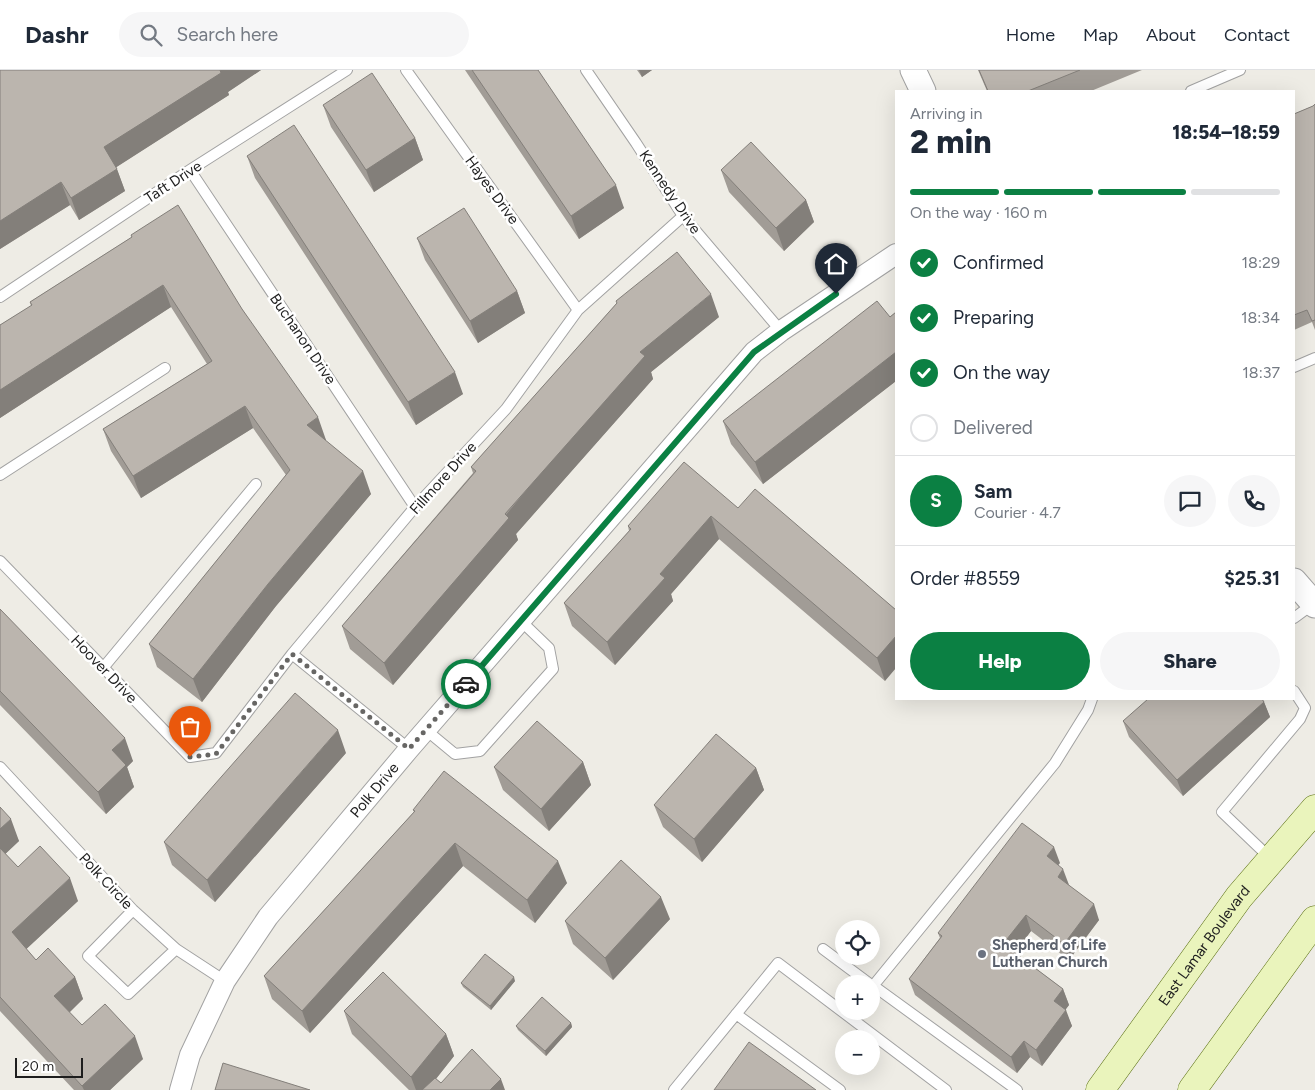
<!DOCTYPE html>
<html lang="en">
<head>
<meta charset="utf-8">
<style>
  body { margin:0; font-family:Figtree,sans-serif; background:#f6f6f7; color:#1f2937; height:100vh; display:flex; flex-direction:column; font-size:19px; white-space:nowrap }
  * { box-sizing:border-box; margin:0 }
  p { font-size:16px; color:#747a83 }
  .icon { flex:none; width:28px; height:28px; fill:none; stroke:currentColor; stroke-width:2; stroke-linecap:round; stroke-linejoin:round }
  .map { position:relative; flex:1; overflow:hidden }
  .sheet { position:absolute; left:895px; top:20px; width:400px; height:610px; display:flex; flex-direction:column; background:#fff; border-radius:0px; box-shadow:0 5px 20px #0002 }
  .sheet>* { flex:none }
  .controls { position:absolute; left:835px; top:850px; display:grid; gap:10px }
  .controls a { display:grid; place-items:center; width:45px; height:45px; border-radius:50%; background:#fff; box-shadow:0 5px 20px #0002; font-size:25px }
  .scale { position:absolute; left:15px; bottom:12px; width:68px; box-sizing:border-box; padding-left:5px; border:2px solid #1e1e1e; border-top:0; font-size:14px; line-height:18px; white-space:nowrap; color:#1e1e1e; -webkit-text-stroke:4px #fff; paint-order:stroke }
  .pin { position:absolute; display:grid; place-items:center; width:42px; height:42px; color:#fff; margin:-51px -21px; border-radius:50% 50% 50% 0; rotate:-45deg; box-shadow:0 0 5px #0007 }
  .pin .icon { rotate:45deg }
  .courier { position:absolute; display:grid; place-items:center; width:50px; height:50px; margin:-25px; border:4px solid #0b8043; border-radius:50%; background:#fff; color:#222; box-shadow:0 1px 6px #0007 }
  .overview em { font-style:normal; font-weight:800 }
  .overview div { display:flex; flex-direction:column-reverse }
  .overview { display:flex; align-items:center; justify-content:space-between; height:85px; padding:0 15px }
  h1 { font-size:32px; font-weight:800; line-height:38px }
  .bar { display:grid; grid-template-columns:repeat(4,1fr); gap:8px 5px; align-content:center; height:60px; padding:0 15px }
  .bar i { height:6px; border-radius:4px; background:#e0e1e3 }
  .bar .selected { background:#0b8043 }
  .bar p { grid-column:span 4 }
  .line { display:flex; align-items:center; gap:12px; padding:0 15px; border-top:1px solid #e0e1e3 }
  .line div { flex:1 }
  .round { display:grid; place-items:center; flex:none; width:52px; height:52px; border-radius:26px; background:#f6f6f7 }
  ol { padding:0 15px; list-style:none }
  li { display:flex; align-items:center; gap:15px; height:55px }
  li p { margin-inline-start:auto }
  li .icon { padding:5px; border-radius:50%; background:#0b8043; color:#fff; stroke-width:4 }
  li:last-child { color:#747a83 }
  li i { width:28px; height:28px; border:2px solid #e0e1e3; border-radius:50% }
  .button { display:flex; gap:10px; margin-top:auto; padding:10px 15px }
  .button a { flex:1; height:58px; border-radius:30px; background:#0b8043; color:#fff; font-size:20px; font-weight:800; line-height:58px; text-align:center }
  .button a+a { background:#f6f6f7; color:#1f2937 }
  header { display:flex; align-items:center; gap:30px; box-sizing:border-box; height:70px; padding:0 25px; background:#fff; border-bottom:1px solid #e0e1e3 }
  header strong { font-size:24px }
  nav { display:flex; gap:28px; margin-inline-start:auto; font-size:18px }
  .search { width:350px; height:45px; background:#f6f6f7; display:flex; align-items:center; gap:12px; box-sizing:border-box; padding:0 18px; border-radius:28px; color:#747a83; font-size:19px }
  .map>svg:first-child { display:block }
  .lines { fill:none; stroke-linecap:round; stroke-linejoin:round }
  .service-casing { stroke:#a2a2a2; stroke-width:12 }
  .minor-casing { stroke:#a2a2a2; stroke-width:22 }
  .tertiary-casing { stroke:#a2a2a2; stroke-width:27 }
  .secondary-casing { stroke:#566c0d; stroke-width:29 }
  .service { stroke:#fff; stroke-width:10 }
  .minor { stroke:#fff; stroke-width:20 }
  .tertiary { stroke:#fff; stroke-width:25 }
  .secondary { stroke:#eaf4bc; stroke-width:28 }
  .wall { fill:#a19c96 }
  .shaded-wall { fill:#837f7a }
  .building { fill:#bbb5ae; stroke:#837f7a }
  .done { stroke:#676664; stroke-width:5; stroke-dasharray:0 9 }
  .route { stroke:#0b8043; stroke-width:6 }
  .worship-dot { fill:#6b7280; stroke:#fff; stroke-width:2 }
  .labels { text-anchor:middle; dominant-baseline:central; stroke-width:5; stroke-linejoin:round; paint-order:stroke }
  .street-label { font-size:15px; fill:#1e1e1e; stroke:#fff }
  .worship-label { font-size:15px; font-weight:bold; fill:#5b616d; stroke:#fff; text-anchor:start }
</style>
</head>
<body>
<header>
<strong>Dashr</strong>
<div class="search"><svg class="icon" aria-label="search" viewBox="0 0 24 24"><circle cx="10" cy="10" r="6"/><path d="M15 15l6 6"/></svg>Search here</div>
<nav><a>Home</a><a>Map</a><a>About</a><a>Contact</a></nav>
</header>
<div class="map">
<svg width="1315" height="1020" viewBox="0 0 1315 1020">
  <rect width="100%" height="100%" fill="#eeece5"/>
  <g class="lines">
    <g class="service-casing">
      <path id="service" d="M 406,0 L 578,240
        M 586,0 L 636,73 L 683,146 L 781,261
        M 1191,21 L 1240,0
        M 190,100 L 415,437
        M 0,227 L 190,100 L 347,0
        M 1294,297 L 1315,288
        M 0,405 L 165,298
        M 0,491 L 190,687 L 216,683 L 292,584 L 415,437 L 506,339 L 578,240 L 683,146
        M 1294,548 L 1313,534
        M 292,584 L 409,679
        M 103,598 L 256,414
        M 426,660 L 455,684 L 480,681 L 553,599 L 549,578 L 521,551
        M 0,697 L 133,840 L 176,879 L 225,911
        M 1270,788 L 1222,742 L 1300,649 L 1305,638 L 1294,621
        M 133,840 L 88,886 L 128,924 L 176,879
        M 823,879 L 870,914
        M 871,914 L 1017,1020
        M 873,916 L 1055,693 L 1088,640 L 1092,629
        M 736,944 L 840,1020
        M 674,1020 L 778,893 L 946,1020"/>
    </g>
    <g class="minor-casing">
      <g id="minor">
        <path id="s1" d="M 180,1020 L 190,985 L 225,911 L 268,847 L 409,679 L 754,282 L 781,261 L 896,184"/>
      </g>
    </g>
    <g class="tertiary-casing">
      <path id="tertiary" d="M 913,0 L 923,21
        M 1294,511 L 1315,535"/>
    </g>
    <g class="secondary-casing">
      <g id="secondary">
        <path id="s2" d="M 1100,1020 L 1239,827 L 1315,739"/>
        <path d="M 1192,1020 L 1315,850"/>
      </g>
    </g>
    <use href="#service" class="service"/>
    <use href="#minor" class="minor"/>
    <use href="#tertiary" class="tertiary"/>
    <use href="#secondary" class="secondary"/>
  </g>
  <path class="wall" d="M 0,0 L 261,0 L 228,22 L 229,25 L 116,97 L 125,121 L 79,150 L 70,135 L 0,179 Z
    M 465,0 L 538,0 L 624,138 L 579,169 Z
    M 637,0 L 652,0 L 642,7 Z
    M 978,0 L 1142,0 L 1091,21 L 987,21 Z
    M 1315,34 L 1315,260 L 1312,252 L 1294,260 L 1294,44 L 1313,36 Z
    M 323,35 L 415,68 L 423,90 L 374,122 L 331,57 Z
    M 247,86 L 463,324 L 416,355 L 255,108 Z
    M 721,100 L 806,130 L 814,152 L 784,181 L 729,122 Z
    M 131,165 L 242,239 L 326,370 L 325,370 L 371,424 L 276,536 L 202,632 L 157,597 L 149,574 L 286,405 L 253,358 L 141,428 L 111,381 L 103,359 L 207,294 L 171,237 L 0,348 L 0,255 L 31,236 L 30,232 L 132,167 Z
    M 417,168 L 517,221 L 525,243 L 478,273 L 425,190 Z
    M 616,231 L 719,247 L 651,302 L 653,309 L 516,464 L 518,470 L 393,615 L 350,579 L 342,556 L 473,403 L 471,397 L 617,233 Z
    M 896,242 L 896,311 L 763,414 L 731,374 L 723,351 L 890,247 Z
    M 738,438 L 896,540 L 885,611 L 719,469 L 671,524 L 673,531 L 615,595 L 572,556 L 564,533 L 629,461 L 628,456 Z
    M 0,539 L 133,691 L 127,697 L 134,717 L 106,744 L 0,635 Z
    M 1264,632 L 1270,647 L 1183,726 L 1129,667 L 1123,651 Z
    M 346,683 L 215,832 L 172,795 L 164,772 Z
    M 583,692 L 591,715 L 549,761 L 503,720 L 494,697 Z
    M 756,698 L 764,720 L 702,792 L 663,757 L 654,735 Z
    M 0,737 L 19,771 L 5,784 L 18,797 L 78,831 L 26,879 L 36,890 L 75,907 L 83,929 L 69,942 L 82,955 L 143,989 L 110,1020 L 74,1020 L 0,941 Z
    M 413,740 L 567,813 L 535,853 L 463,796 L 310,963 L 272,929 L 264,906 L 414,742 Z
    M 1060,793 L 1058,795 L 1069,815 L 1099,850 L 1069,890 L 1031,861 L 1015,883 L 1063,919 L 1069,935 L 1065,940 L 1072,956 L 1042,996 L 1030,987 L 1017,1003 L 915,925 L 909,909 L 940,868 L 938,863 Z
    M 670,849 L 613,910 L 573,874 L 565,851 Z
    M 515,911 L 491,940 L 463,917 L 461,913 Z
    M 344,941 L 446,964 L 454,986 L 436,1009 L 441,1013 L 505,1020 L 409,1020 L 352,964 Z
    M 571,953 L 572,957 L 546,986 L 518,960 L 516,956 Z"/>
  <path class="shaded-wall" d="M 219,0 L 261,0 L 228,22 L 229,25 L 112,100 L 104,77 Z
    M 639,0 L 652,0 L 642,7 Z
    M 415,68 L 423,90 L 374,122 L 366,100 Z
    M 117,99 L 125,121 L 79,150 L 71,128 Z
    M 61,112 L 70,135 L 0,179 L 0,151 Z
    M 616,115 L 624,138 L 579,169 L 571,146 Z
    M 806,130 L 814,152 L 784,181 L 776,158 Z
    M 163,215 L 171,237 L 0,348 L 0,320 Z
    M 517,221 L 525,243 L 478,273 L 470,251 Z
    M 711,224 L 719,247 L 651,302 L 653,309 L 516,464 L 518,470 L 393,615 L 384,593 L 640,282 Z
    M 896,282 L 896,311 L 763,414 L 755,392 Z
    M 455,302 L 463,324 L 416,355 L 408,332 Z
    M 245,336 L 253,358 L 141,428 L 133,406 Z
    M 318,347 L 326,370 L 315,377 L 307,355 Z
    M 363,401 L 371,424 L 276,536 L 202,632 L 193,609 L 268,514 Z
    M 711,446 L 719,469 L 671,524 L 673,531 L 615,595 L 607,572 L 660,504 Z
    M 896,566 L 896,598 L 885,611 L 877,588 Z
    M 1264,632 L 1270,647 L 1183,726 L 1177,710 Z
    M 338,660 L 346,683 L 215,832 L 207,810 Z
    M 125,668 L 133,691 L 127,697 L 134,717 L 106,744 L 98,722 L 112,680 Z
    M 583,692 L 591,715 L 549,761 L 541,739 Z
    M 756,698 L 764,720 L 702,792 L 694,769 Z
    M 11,749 L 19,771 L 0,789 L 0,759 Z
    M 455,773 L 463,796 L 310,963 L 302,941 Z
    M 1054,777 L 1060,793 L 1052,802 L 1047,786 Z
    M 558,791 L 567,813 L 535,853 L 527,830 Z
    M 1063,799 L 1069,815 L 1058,807 Z
    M 70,808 L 78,831 L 20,885 L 12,862 Z
    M 661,827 L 670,849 L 613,910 L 605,888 Z
    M 1094,834 L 1099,850 L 1069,890 L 1064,874 Z
    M 1026,845 L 1031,861 L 1009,890 L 1003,874 Z
    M 75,907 L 83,929 L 63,949 L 54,926 Z
    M 514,907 L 515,911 L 491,940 L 490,936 Z
    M 1063,919 L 1069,935 L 1060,947 L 1054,931 Z
    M 1066,940 L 1072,956 L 1042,996 L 1036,980 Z
    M 571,953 L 572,957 L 546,986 L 545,981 Z
    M 446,964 L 454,986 L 427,1020 L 416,1020 L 411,1007 Z
    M 135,966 L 143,989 L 110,1020 L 84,1020 L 82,1016 Z
    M 1024,971 L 1030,987 L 1017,1003 L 1011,987 Z
    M 501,1009 L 505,1020 L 490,1020 Z"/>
  <path class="building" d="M 0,0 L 220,0 L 221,3 L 104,77 L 117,99 L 71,128 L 61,112 L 0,151 Z
    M 472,0 L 538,0 L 616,115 L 571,146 Z
    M 979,0 L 1080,0 L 1028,21 L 988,21 Z
    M 372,3 L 415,68 L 366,100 L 323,35 Z
    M 1315,34 L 1315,250 L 1312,251 L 1307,240 L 1294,245 L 1294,44 L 1313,36 Z
    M 294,55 L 455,302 L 408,332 L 247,86 Z
    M 751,72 L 806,130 L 776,158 L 721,100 Z
    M 178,135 L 242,239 L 318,347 L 307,355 L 363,401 L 268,514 L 193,609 L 149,574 L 290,400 L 245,336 L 133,406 L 103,359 L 212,291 L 163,215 L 0,320 L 0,255 L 32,235 L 30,232 L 132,167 L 131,165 Z
    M 464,138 L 517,221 L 470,251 L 417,168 Z
    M 677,182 L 711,224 L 640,282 L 645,286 L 505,444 L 509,448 L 384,593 L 342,556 L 476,401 L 471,397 L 617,233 L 616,231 Z
    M 877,231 L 890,247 L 896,242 L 896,282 L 755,392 L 723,351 Z
    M 684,392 L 738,438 L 755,419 L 896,540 L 896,566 L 877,588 L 711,446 L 660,504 L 665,508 L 607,572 L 564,533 L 631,459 L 628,456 Z
    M 0,539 L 125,668 L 112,680 L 126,695 L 98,722 L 0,621 Z
    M 295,623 L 338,660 L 207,810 L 164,772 Z
    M 1148,629 L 1262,629 L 1264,632 L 1177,710 L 1123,651 Z
    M 537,651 L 583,692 L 541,739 L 494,697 Z
    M 716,664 L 756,698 L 694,769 L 654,735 Z
    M 444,701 L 558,791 L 527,830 L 455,773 L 302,941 L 264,906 L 415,741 L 413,740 Z
    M 0,737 L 11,749 L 0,759 Z
    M 1022,753 L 1054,777 L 1047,786 L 1063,799 L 1058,807 L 1094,834 L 1064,874 L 1026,845 L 1003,874 L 1063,919 L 1054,931 L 1066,940 L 1036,980 L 1024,971 L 1011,987 L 909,909 L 942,866 L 938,863 Z
    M 40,776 L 70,808 L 12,862 L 36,890 L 48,878 L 75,907 L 54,926 L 82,955 L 105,934 L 135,966 L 82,1016 L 0,927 L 0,778 L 18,797 Z
    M 621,790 L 661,827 L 605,888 L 565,851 Z
    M 485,884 L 514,907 L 490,936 L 461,913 Z
    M 383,902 L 446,964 L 411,1007 L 344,941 Z
    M 542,927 L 571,953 L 545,981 L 516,956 Z
    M 749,972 L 816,1020 L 714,1020 Z
    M 472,979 L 501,1009 L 490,1020 L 422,1020 L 435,1008 L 441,1013 Z
    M 223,993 L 310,1020 L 215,1020 Z"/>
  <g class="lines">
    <path class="done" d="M 190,687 L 216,684 L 292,584 L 409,679 L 466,614"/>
    <path class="route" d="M 466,614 L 754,282 L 836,224"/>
  </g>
  <circle class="worship-dot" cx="982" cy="884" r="5"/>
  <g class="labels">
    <g class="street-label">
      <text transform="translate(173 112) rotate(-33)">Taft Drive</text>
      <text transform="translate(492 120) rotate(54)">Hayes Drive</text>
      <text transform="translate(670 122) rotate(56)">Kennedy Drive</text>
      <text transform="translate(303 269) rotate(56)">Buchanon Drive</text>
      <text transform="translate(443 408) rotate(-48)">Fillmore Drive</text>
      <text transform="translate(104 599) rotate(46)">Hoover Drive</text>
      <text stroke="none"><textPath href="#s1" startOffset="361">Polk Drive</textPath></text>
      <text transform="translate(106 811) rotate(47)">Polk Circle</text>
      <text stroke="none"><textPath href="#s2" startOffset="178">East Lamar Boulevard</textPath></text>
    </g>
    <g class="worship-label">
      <text x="992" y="875">Shepherd of Life<tspan x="992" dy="17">Lutheran Church</tspan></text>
    </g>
  </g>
</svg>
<div class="controls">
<a><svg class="icon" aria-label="locate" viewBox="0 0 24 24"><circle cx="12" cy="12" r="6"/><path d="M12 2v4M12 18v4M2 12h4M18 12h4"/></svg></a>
<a>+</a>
<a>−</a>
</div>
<div class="scale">20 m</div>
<div class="pin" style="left:190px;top:687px;background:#ea580c"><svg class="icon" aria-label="bag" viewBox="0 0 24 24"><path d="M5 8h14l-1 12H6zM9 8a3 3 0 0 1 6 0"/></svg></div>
<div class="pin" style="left:836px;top:224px;background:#1f2937"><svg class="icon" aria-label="home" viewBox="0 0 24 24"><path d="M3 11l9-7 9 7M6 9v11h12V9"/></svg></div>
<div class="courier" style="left:466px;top:614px"><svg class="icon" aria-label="car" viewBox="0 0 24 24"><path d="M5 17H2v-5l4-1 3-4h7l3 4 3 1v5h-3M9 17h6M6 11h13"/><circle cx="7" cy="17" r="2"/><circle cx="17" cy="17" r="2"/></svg></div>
<section class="sheet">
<div class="overview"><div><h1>2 min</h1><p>Arriving in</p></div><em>18:54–18:59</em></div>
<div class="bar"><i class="selected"></i><i class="selected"></i><i class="selected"></i><i></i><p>On the way · 160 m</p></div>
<ol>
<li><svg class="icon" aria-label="check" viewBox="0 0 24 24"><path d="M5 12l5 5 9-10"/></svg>Confirmed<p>18:29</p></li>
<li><svg class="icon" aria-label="check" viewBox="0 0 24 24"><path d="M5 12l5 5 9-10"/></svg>Preparing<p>18:34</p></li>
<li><svg class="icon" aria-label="check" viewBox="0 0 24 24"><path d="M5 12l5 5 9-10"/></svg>On the way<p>18:37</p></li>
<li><i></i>Delivered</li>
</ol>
<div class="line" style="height:90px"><b class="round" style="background:#0b8043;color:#fff">S</b><div><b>Sam</b><p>Courier · 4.7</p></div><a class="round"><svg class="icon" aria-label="chat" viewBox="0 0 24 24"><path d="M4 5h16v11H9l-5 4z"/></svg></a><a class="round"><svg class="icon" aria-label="phone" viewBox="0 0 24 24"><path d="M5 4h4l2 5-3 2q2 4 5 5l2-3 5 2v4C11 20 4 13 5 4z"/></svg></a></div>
<div class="line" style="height:65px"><div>Order #8559</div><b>$25.31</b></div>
<div class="button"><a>Help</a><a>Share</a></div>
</section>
</div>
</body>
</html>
